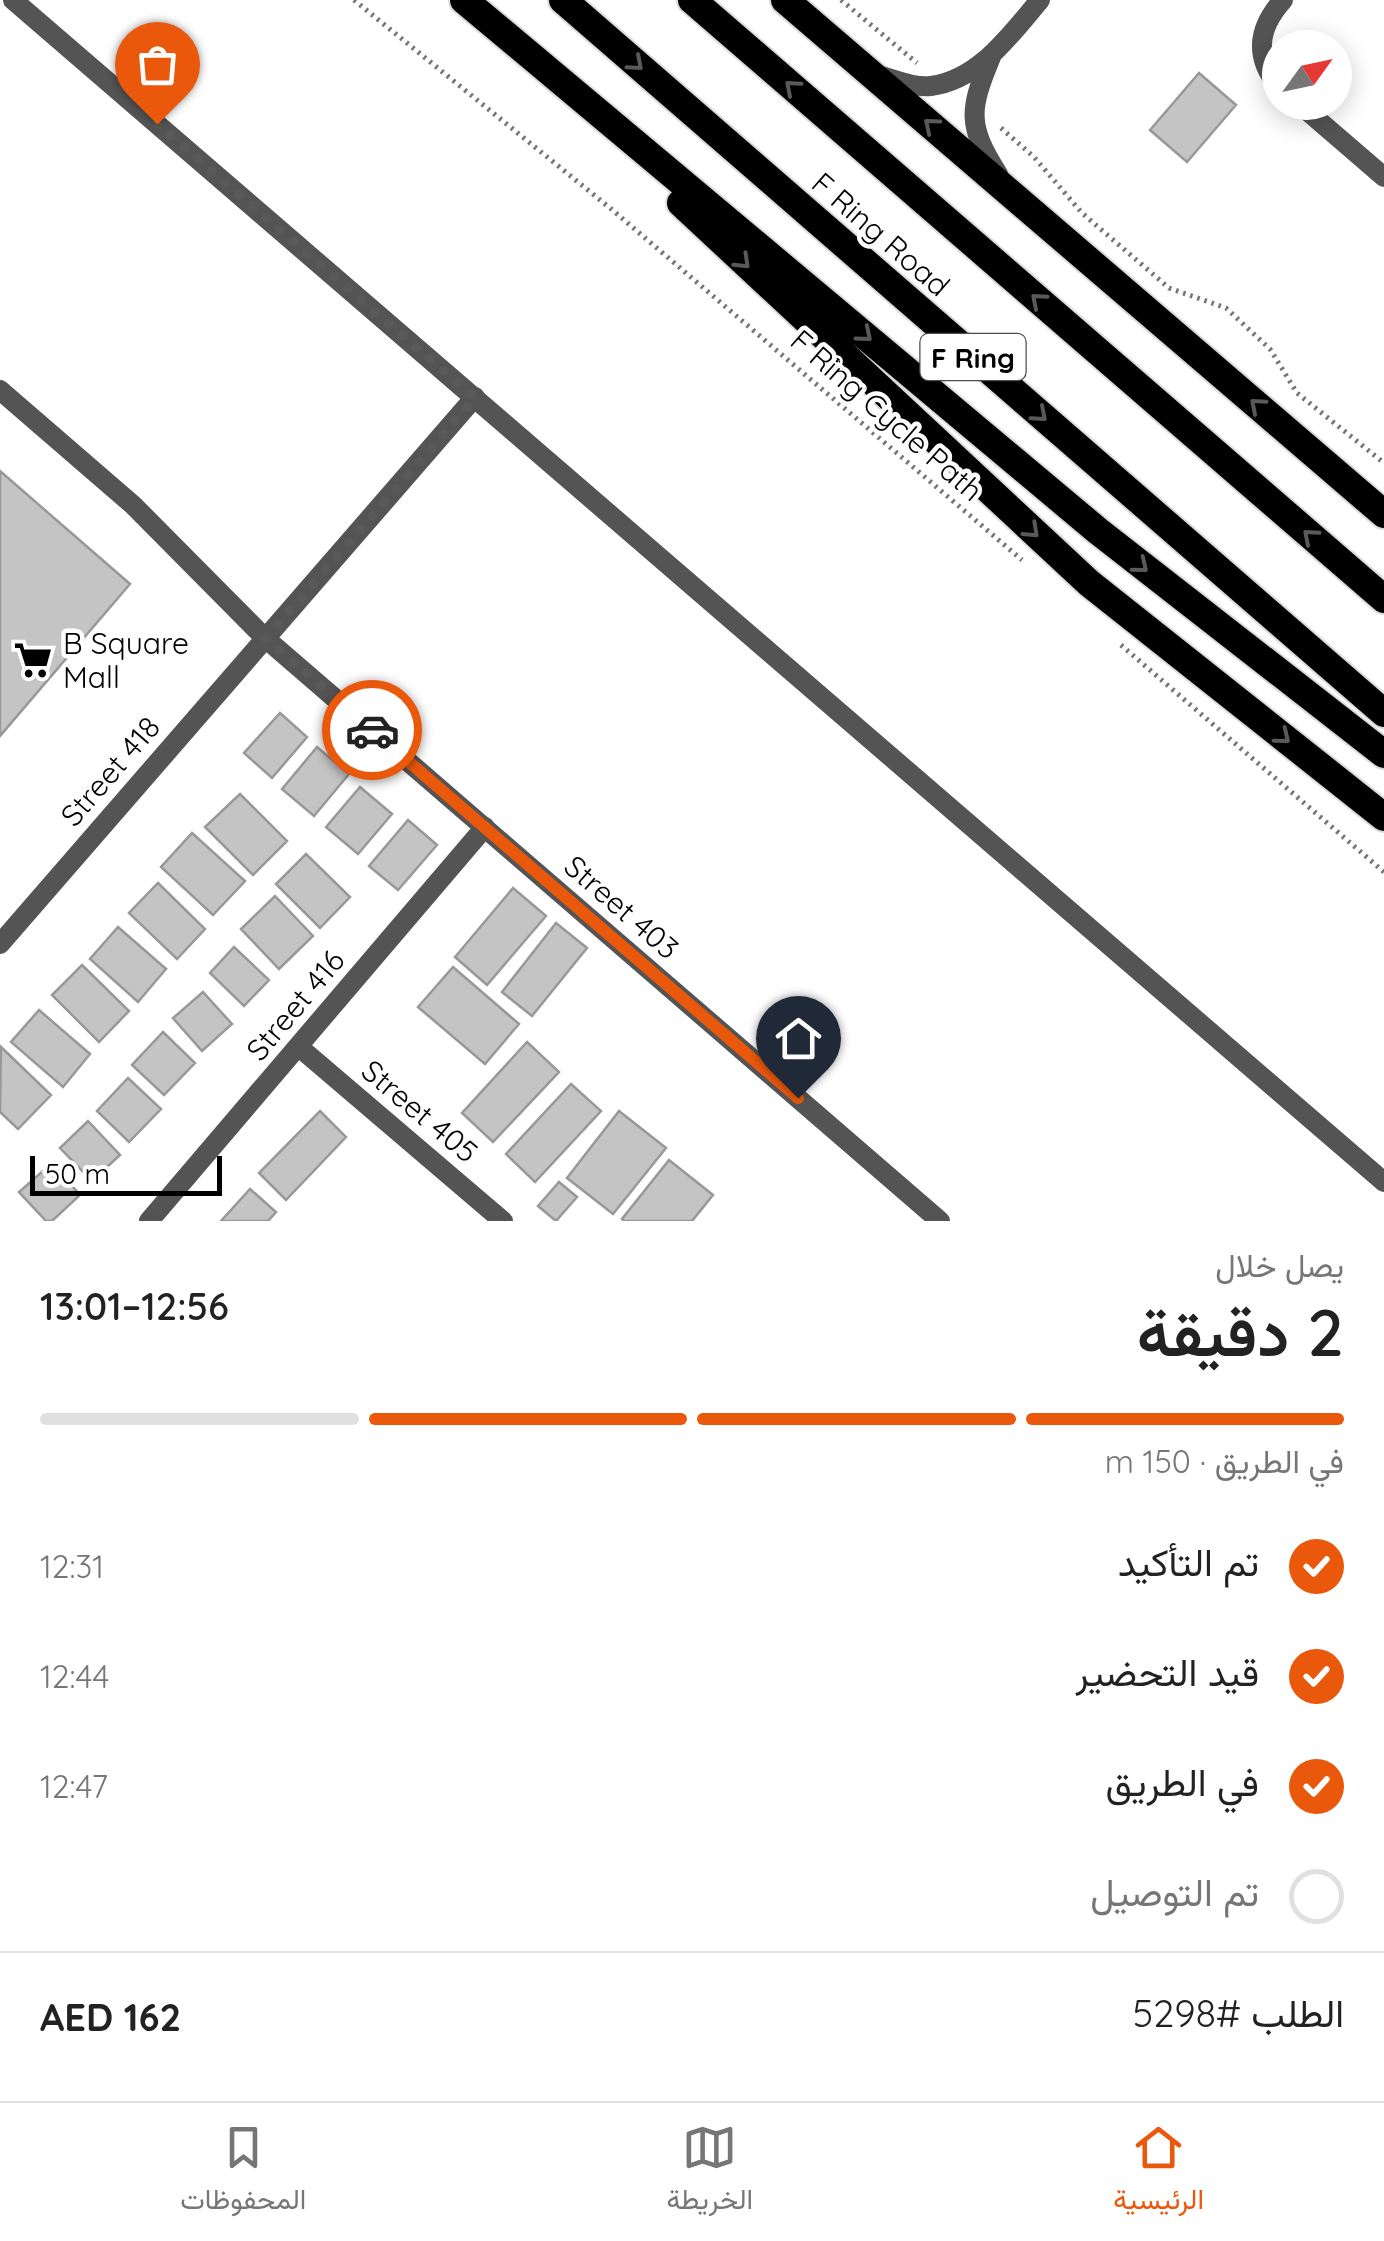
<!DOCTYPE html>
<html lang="ar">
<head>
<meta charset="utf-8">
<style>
  body { margin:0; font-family:Quicksand,Vazirmatn,sans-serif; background:#f2f2f2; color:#222; direction:rtl; height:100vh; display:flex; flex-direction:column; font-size:38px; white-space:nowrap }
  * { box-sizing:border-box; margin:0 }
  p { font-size:32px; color:#767676 }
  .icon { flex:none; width:55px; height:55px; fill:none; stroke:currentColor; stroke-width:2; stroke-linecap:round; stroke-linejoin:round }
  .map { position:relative; height:1221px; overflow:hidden; direction:ltr }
  .sheet { display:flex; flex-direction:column; background:#fff; flex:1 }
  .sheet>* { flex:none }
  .needle { width:65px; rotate:57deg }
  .tools { position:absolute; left:1262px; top:30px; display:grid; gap:20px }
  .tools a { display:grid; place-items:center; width:90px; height:90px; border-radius:50%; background:#fff; box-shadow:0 5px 25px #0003; font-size:50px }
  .scale { position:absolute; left:30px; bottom:25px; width:192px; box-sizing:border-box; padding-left:10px; border:5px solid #000; border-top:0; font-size:28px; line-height:35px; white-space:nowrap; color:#000; -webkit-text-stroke:8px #fff; paint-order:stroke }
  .pin { position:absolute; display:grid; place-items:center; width:85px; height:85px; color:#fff; margin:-102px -42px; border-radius:50% 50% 50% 0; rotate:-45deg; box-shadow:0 0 10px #0007 }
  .pin .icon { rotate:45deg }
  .courier { position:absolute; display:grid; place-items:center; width:100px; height:100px; margin:-50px; border:8px solid #ea580c; border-radius:50%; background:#fff; color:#222; box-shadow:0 2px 12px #0007 }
  .overview em { font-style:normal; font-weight:600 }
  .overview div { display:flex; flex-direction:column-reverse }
  .overview { display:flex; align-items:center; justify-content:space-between; height:170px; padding:0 40px }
  h1 { font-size:65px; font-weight:600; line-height:75px }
  .bar { display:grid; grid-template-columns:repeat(4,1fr); gap:15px 10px; align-content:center; height:120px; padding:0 40px }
  .bar i { height:12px; border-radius:8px; background:#e0e0e0 }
  .bar .active { background:#ea580c }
  .bar p { grid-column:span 4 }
  .line { display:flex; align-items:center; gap:25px; padding:0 40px; border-top:2px solid #e0e0e0 }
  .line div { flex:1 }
  ol { padding:0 40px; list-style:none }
  li { display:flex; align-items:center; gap:30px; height:110px }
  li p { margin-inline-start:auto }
  li .icon { padding:10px; border-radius:50%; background:#ea580c; color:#fff; stroke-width:4 }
  li:last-child { color:#767676 }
  li i { width:55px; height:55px; border:5px solid #e0e0e0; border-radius:50% }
  .tab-bar { display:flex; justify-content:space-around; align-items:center; height:140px; border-top:2px solid #e0e0e0; background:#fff; font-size:28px; color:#767676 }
  .tab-bar a { display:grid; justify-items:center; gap:5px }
  .tab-bar .active { color:#ea580c }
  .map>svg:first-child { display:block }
  .building { fill:#c4c4c4; stroke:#989898; stroke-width:2.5 }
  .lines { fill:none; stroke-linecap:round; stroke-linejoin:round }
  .trunk-casing { stroke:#dbdbdb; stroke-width:32 }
  .path { stroke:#767676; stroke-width:5; stroke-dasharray:2.5 5; stroke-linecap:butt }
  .minor { stroke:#545454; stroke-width:20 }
  .trunk { stroke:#000; stroke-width:28 }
  .oneway { stroke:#595959 }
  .done { stroke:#595959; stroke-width:10; stroke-dasharray:0 18 }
  .route { stroke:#ea580c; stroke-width:12 }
  .labels { text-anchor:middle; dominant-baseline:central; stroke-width:9; stroke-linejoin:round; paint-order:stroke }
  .shield { fill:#fff; stroke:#4c4c4c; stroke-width:2.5 }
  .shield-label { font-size:28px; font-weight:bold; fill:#000 }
  .street-label { font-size:30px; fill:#000; stroke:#fff }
  .poi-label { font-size:30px; fill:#000; stroke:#fff; text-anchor:start }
</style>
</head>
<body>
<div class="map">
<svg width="1384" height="1221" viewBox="0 0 1384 1221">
  <rect width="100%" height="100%" fill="#fff"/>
  <path class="building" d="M 1199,73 L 1236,105 L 1187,162 L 1150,130 Z
    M 0,471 L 130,584 L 0,736 Z
    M 280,713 L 307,737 L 272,778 L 244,753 Z
    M 317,747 L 349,774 L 314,816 L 282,789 Z
    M 360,787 L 392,814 L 358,854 L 326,827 Z
    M 240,794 L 287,841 L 253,875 L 205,827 Z
    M 408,820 L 437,845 L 398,890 L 369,866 Z
    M 192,833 L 245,881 L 213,915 L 161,867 Z
    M 306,854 L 350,897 L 320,928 L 276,884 Z
    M 158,883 L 205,929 L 177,959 L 129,913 Z
    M 513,888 L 546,916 L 487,985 L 455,957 Z
    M 275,896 L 313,936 L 279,969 L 241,929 Z
    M 556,923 L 587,948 L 532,1016 L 502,992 Z
    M 118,927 L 166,969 L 138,1002 L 90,959 Z
    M 234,947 L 269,980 L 244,1006 L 210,973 Z
    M 82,965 L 129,1011 L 99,1042 L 52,995 Z
    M 453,967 L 519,1024 L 485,1064 L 418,1007 Z
    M 203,992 L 232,1024 L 202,1051 L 173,1018 Z
    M 39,1010 L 90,1054 L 63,1087 L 11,1042 Z
    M 163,1032 L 195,1063 L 164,1095 L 132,1065 Z
    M 527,1042 L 559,1072 L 493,1142 L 462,1113 Z
    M 1,1047 L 51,1095 L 18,1129 L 0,1112 Z
    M 128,1078 L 161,1109 L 129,1142 L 97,1111 Z
    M 571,1084 L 601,1111 L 535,1182 L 506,1154 Z
    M 320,1111 L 346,1137 L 286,1200 L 259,1173 Z
    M 619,1111 L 666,1148 L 613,1214 L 567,1178 Z
    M 88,1121 L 120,1155 L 92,1181 L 60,1148 Z
    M 669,1160 L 713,1195 L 692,1221 L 624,1221 L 622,1219 Z
    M 52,1163 L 80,1195 L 52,1221 L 46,1221 L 19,1192 Z
    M 559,1182 L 577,1197 L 556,1221 L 538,1206 Z
    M 250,1189 L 276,1212 L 268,1221 L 221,1221 Z"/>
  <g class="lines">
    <g class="trunk-casing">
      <path id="trunk" d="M 464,0 L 1098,531 L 1384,754
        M 563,0 L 1384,713
        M 692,0 L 1384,599
        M 785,0 L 1384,514
        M 681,203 L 1089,583 L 1384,817"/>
    </g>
    <path class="path" d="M 354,0 L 610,208 L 1022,560
      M 841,0 L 917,63
      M 1001,128 L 1034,157 L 1082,213 L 1169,288 L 1226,308 L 1270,349 L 1297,393 L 1384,463
      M 1121,645 L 1384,872"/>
    <path class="minor" d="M 13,0 L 1384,1182
      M 991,57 C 969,110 967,125 998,174
      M 877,75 C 894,79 913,88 931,86 C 979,80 1011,34 1040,0
      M 1280,88 C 1254,58 1257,29 1283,0
      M 1297,102 L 1384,177
      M 0,390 L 133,505 L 265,638 L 940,1221
      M 0,944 L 475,397
      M 299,1047 L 503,1221
      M 149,1221 L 485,827"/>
    <use href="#trunk" class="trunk"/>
  </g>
  <defs><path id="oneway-chevron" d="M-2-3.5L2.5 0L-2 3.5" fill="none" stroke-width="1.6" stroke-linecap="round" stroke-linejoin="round" transform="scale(2.5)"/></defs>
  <g class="oneway">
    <use href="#oneway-chevron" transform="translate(636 64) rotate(41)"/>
    <use href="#oneway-chevron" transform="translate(792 87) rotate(-139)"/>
    <use href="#oneway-chevron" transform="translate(931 125) rotate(-140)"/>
    <use href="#oneway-chevron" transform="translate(743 262) rotate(44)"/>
    <use href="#oneway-chevron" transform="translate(1038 300) rotate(-139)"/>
    <use href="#oneway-chevron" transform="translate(865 335) rotate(40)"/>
    <use href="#oneway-chevron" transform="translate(1257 405) rotate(-139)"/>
    <use href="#oneway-chevron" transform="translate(1040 415) rotate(41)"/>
    <use href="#oneway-chevron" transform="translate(1032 531) rotate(43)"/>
    <use href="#oneway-chevron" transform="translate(1310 536) rotate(-139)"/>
    <use href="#oneway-chevron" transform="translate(1141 566) rotate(39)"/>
    <use href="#oneway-chevron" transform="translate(1283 737) rotate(39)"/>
  </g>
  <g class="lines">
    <path class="done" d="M 157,124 L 475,398 L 266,638 L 372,730"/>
    <path class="route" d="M 372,730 L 798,1098"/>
  </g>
  <defs>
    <g id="supermarket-bare" transform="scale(3)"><path d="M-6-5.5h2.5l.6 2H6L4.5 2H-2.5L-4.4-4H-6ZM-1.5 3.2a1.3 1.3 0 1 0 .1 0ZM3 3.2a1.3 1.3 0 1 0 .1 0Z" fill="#000" stroke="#fff" stroke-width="2.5" paint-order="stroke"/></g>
  </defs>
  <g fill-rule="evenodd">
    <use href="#supermarket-bare" x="33" y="660"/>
  </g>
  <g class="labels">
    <rect class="shield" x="920.5" y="334" width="105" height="46" rx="8"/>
    <g class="shield-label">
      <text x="973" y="357">F Ring</text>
    </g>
    <g class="street-label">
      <text transform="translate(881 234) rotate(41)">F Ring Road</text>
      <text transform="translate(887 415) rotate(41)">F Ring Cycle Path</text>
      <text transform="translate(110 771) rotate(-49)">Street 418</text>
      <text transform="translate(622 907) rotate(41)">Street 403</text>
      <text transform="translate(295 1005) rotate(-50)">Street 416</text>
      <text transform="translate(420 1111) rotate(40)">Street 405</text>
    </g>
    <g class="poi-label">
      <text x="63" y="643">B Square<tspan x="63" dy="34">Mall</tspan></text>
    </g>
  </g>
</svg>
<div class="tools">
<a><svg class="needle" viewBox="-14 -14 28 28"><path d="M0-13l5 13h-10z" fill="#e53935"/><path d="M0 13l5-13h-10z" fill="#767676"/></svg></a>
</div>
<div class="scale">50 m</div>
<div class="pin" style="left:157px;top:124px;background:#ea580c"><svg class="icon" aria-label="bag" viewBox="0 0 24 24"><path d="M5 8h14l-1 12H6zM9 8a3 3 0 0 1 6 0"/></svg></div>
<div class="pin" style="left:798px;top:1098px;background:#1f2937"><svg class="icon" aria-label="home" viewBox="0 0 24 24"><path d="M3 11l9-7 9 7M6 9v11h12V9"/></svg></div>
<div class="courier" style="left:372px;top:730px"><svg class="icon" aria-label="car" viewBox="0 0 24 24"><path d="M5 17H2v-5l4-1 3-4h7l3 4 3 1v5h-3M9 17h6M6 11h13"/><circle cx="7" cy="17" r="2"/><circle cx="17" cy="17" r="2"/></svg></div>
</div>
<section class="sheet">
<div class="overview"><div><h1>2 دقيقة</h1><p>يصل خلال</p></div><em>12:56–13:01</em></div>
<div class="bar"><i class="active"></i><i class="active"></i><i class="active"></i><i></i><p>في الطريق · 150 m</p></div>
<ol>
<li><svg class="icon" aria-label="check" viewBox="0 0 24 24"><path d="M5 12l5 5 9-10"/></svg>تم التأكيد<p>12:31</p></li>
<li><svg class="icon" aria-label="check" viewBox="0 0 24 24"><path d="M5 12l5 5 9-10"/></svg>قيد التحضير<p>12:44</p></li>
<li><svg class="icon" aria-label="check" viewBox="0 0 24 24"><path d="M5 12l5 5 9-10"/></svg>في الطريق<p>12:47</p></li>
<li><i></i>تم التوصيل</li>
</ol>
<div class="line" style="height:130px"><div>الطلب #5298</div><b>AED 162</b></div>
</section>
<nav class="tab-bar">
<a class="active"><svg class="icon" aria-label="home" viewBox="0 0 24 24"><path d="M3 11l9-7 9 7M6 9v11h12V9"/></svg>الرئيسية</a>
<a><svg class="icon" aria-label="map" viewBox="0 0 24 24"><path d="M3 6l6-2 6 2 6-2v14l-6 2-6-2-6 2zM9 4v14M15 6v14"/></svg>الخريطة</a>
<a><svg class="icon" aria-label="saved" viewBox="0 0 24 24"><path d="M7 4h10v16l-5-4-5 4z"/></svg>المحفوظات</a>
</nav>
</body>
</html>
